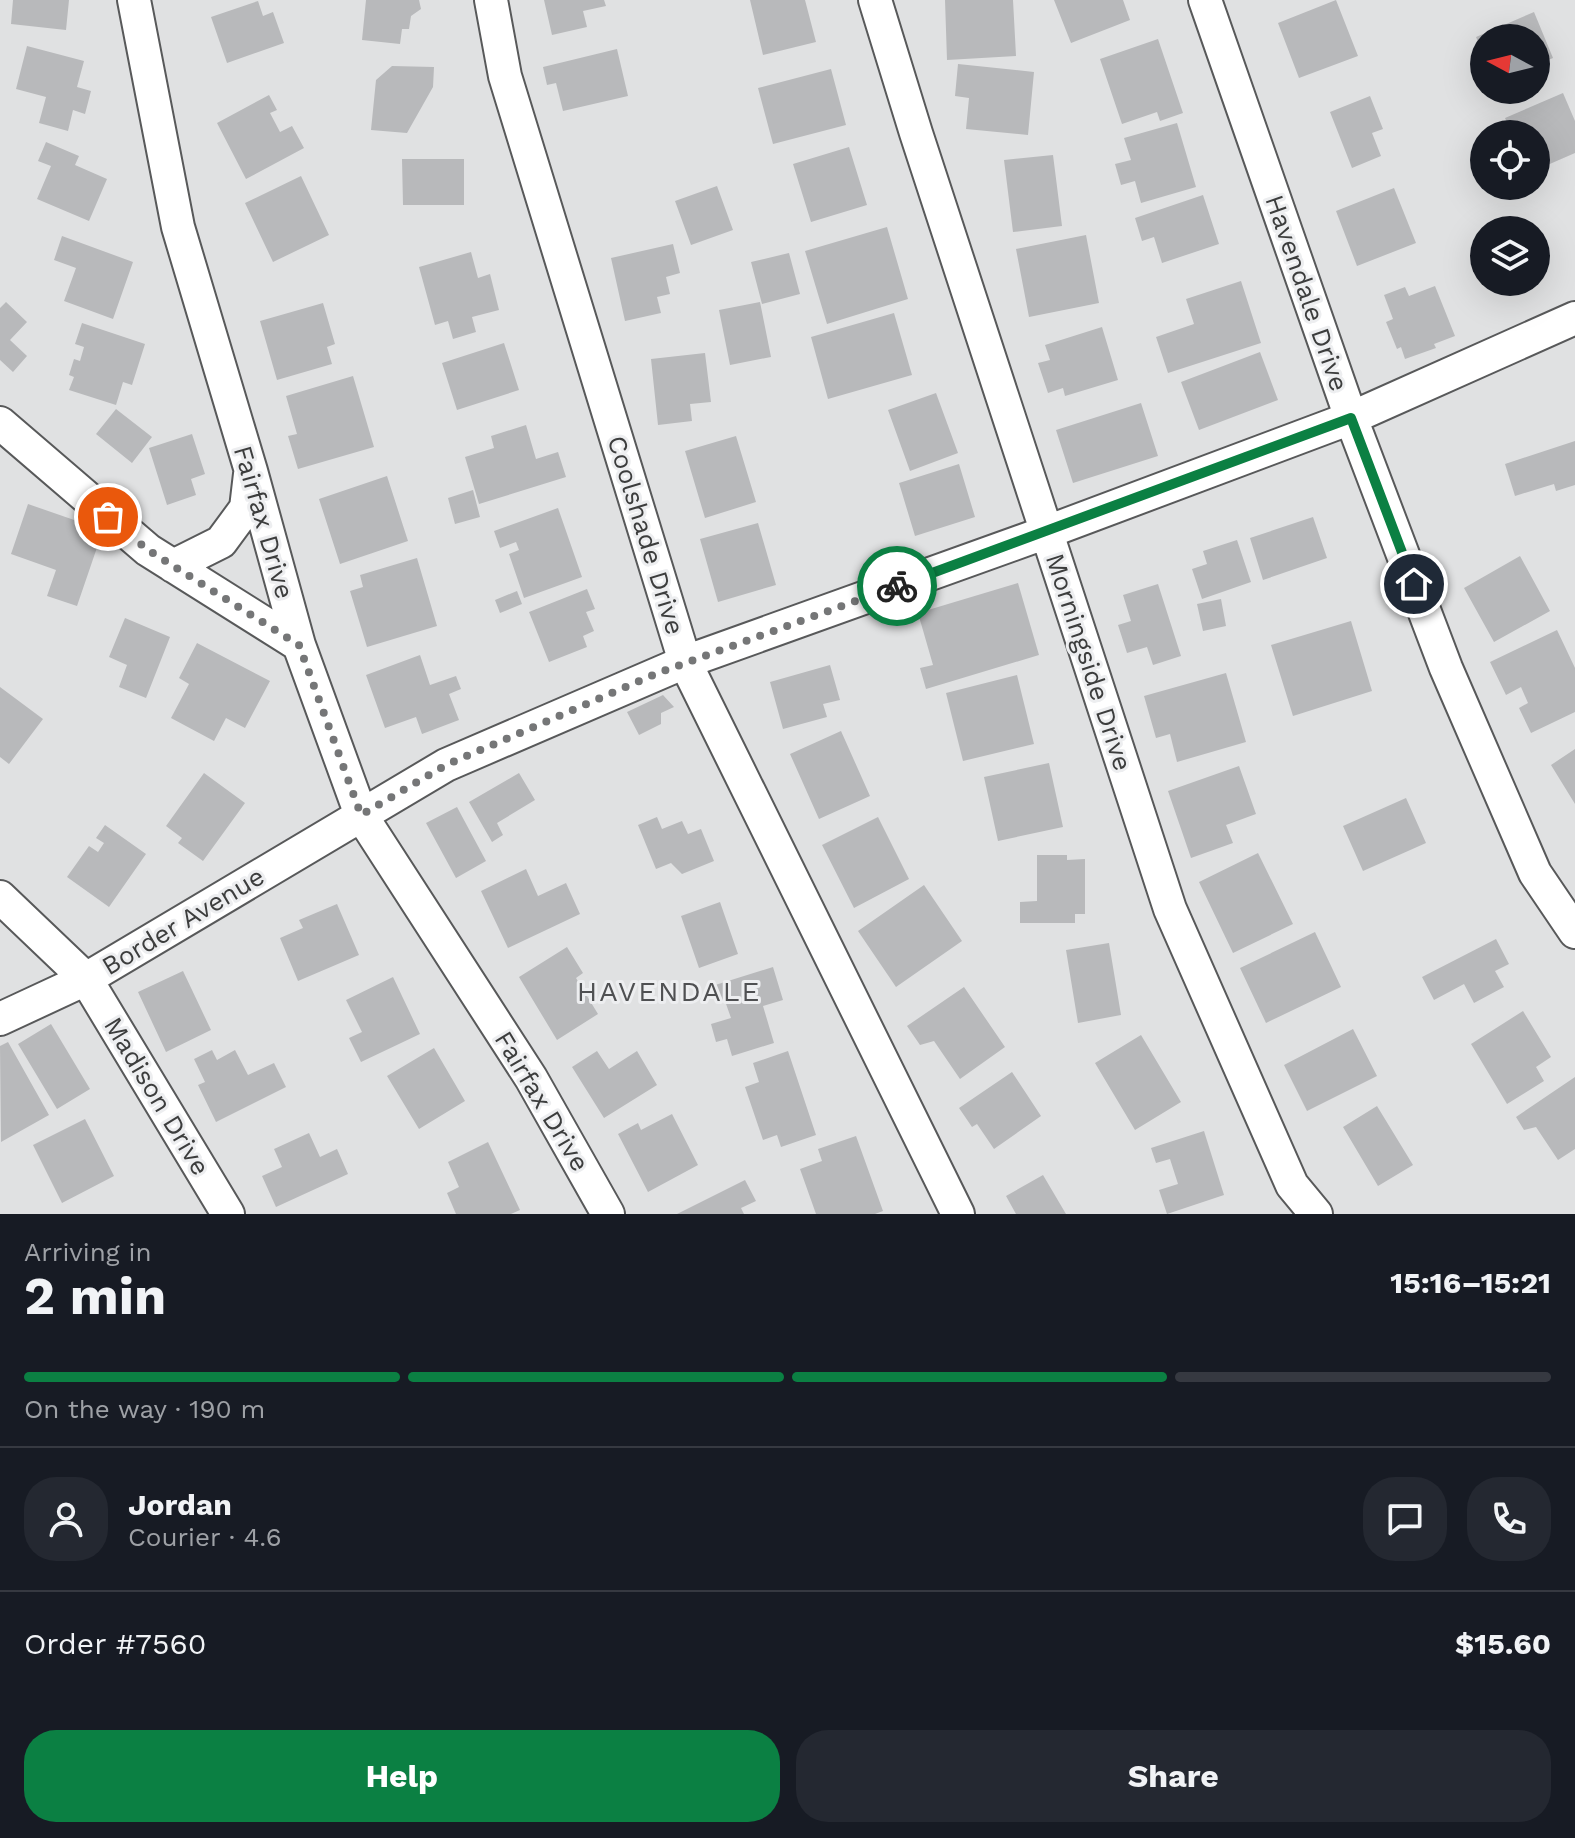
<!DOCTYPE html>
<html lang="en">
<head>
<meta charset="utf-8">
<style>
  body { margin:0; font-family:"Work Sans",sans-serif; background:#242831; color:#f1f3f6; height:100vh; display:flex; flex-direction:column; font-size:30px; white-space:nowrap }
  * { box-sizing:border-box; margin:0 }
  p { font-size:26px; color:#9ea1a6 }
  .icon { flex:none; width:44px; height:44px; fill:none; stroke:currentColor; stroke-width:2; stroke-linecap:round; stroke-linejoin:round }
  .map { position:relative; height:1214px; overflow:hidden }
  .sheet { display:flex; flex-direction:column; background:#171b24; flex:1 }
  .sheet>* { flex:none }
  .needle { width:52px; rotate:277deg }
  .tools { position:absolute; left:1470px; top:24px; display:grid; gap:16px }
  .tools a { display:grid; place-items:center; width:80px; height:80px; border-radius:50%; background:#171b24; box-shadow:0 8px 32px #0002; font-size:40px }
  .pin { position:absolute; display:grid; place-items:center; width:68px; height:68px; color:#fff; margin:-34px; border:4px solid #fff; border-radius:50%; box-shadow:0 2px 8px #0007 }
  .courier { position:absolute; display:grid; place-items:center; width:80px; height:80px; margin:-40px; border:6px solid #0b8043; border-radius:50%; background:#fff; color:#222; box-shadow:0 2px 10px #0007 }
  .overview em { font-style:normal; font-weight:700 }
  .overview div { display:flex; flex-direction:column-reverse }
  .overview { display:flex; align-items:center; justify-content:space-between; height:136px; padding:0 24px }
  h1 { font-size:52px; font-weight:700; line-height:60px }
  .bar { display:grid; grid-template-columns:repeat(4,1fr); gap:12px 8px; align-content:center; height:96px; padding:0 24px }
  .bar i { height:10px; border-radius:6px; background:#363941 }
  .bar .selected { background:#0b8043 }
  .bar p { grid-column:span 4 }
  .line { display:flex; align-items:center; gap:20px; padding:0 24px; border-top:2px solid #363941 }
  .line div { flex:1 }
  .round { display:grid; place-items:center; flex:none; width:84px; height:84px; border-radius:32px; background:#242831 }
  .button { display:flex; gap:16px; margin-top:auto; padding:16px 24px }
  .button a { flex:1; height:92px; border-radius:32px; background:#0b8043; color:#fff; font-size:32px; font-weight:700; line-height:92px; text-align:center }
  .button a+a { background:#242831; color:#f1f3f6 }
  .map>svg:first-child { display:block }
  .building { fill:#b8b9bb }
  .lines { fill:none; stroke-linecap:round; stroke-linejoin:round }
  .minor-casing { stroke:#58595a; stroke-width:36 }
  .minor { stroke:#fff; stroke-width:32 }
  .done { stroke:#757677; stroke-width:8; stroke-dasharray:0 14.4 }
  .route { stroke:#0b8043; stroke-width:10 }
  .labels { text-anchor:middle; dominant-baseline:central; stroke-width:6; stroke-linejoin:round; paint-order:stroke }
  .street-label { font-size:26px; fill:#3c3d3d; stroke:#edeef0 }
  .neighbourhood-label { font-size:28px; letter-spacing:2px; fill:#4f5052; stroke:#edeef0 }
</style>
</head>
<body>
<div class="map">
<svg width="1575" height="1214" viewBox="0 0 1575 1214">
  <rect width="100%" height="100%" fill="#e0e1e2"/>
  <path class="building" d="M 13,0 L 69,0 L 66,30 L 11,24 Z
    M 366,0 L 419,0 L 421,9 L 411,16 L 409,29 L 402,29 L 400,44 L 362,40 Z
    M 544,0 L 604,0 L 606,6 L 583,11 L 587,27 L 552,35 Z
    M 750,0 L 805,0 L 816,42 L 763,55 Z
    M 945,0 L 1013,0 L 1016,56 L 947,60 Z
    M 1054,0 L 1123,0 L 1130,20 L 1071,43 Z
    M 1336,0 L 1358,56 L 1299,78 L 1278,23 Z
    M 258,1 L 263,16 L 273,12 L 284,43 L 227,63 L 211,17 Z
    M 1534,12 L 1553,58 L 1536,65 L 1536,38 L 1484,38 L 1484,56 L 1476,37 Z
    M 1158,39 L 1183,113 L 1160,121 L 1157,112 L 1122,124 L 1100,59 Z
    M 27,46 L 84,61 L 77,87 L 91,91 L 85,114 L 73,110 L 68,131 L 39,123 L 46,97 L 16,89 Z
    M 617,49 L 628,96 L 563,111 L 556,83 L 547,85 L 543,67 Z
    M 958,64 L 1034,72 L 1028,135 L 966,129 L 969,98 L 955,96 Z
    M 392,66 L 434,67 L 433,87 L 407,133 L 371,130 L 376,80 Z
    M 831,69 L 846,125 L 773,144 L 758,88 Z
    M 1563,93 L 1575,121 L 1575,153 L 1536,170 L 1536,134 L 1512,134 L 1505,118 Z
    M 269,95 L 277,110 L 270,113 L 280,132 L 292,126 L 304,148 L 246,179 L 217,123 Z
    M 1370,96 L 1383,129 L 1372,133 L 1381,156 L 1352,168 L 1330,112 Z
    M 1177,123 L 1196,187 L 1141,203 L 1135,181 L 1121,185 L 1115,164 L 1131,160 L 1124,138 Z
    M 46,142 L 79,156 L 75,165 L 107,179 L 89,221 L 37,199 L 51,166 L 38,161 Z
    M 849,147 L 867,205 L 811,222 L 793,164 Z
    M 1053,155 L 1062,226 L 1013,232 L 1004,160 Z
    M 402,159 L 464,159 L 464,205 L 403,205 Z
    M 301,176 L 329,235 L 273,262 L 245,203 Z
    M 717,186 L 733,230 L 691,245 L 675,201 Z
    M 1394,188 L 1416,243 L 1357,266 L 1336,211 Z
    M 1203,195 L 1219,244 L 1162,263 L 1154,237 L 1142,241 L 1135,218 Z
    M 887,227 L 908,299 L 827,324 L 805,251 Z
    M 1086,235 L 1099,303 L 1029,317 L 1016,249 Z
    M 62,236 L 133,262 L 113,319 L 64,301 L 76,268 L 54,260 Z
    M 673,244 L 680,273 L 666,277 L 670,294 L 657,297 L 661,313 L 625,321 L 611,258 Z
    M 471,252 L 478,278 L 490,274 L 499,310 L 472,317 L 476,332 L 453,339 L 448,321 L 435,325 L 419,267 Z
    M 789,253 L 800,294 L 762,304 L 751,262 Z
    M 1241,281 L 1261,343 L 1168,373 L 1156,337 L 1194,324 L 1186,299 Z
    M 1435,286 L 1455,336 L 1434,344 L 1436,348 L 1405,359 L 1401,347 L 1397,349 L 1386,322 L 1393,319 L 1384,295 L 1405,287 L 1409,296 Z
    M 6,302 L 27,322 L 10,340 L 27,356 L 13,372 L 0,360 L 0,308 Z
    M 760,302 L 771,357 L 730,365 L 719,310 Z
    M 323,303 L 335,344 L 327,347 L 332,364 L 277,380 L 260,321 Z
    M 894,313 L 912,375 L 828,399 L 811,337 Z
    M 82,323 L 145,344 L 132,385 L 123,382 L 116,405 L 69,390 L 74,377 L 69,375 L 74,359 L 80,361 L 84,347 L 75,344 Z
    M 1102,327 L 1118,380 L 1065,396 L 1063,388 L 1048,393 L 1038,363 L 1050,360 L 1045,345 Z
    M 504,343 L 519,390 L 457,410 L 442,363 Z
    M 1260,352 L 1278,400 L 1199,430 L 1181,382 Z
    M 705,353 L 711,402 L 690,404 L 692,421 L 658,425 L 651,359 Z
    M 353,376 L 374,447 L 298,469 L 288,436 L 297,434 L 286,396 Z
    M 936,393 L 958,453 L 910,471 L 888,410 Z
    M 1141,403 L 1158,456 L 1073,483 L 1056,430 Z
    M 116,409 L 152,437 L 132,463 L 96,434 Z
    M 526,425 L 536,459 L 558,452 L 566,477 L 479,504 L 465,457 L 494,448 L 491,436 Z
    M 192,434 L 205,474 L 191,479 L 196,495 L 167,505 L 149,448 Z
    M 736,436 L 756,502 L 705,518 L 685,451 Z
    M 1575,441 L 1575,485 L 1556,491 L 1554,484 L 1515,496 L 1505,464 Z
    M 959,464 L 975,517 L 915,536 L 899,483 Z
    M 387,476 L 408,541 L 340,564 L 319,499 Z
    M 473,490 L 480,517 L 455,524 L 448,498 Z
    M 28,504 L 103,530 L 77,606 L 47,596 L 56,570 L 11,554 Z
    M 558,508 L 582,577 L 524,598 L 509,554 L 519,550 L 516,542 L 500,548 L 494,531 Z
    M 1313,517 L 1327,558 L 1263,580 L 1250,538 Z
    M 758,523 L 776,585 L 718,602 L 700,539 Z
    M 1237,540 L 1251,582 L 1202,599 L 1192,569 L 1207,564 L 1203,551 Z
    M 1520,556 L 1550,611 L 1494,642 L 1464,588 Z
    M 417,558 L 437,626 L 367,647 L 350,591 L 363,587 L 360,575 Z
    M 1018,583 L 1039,655 L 926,689 L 920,668 L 933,665 L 918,613 Z
    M 1158,584 L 1181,656 L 1153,665 L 1147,647 L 1127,653 L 1118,625 L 1131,621 L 1123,595 Z
    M 587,589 L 595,609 L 586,612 L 594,631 L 583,636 L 587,647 L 549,662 L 529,612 Z
    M 517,591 L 522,604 L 500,613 L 495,600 Z
    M 1221,599 L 1226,626 L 1203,631 L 1197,604 Z
    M 125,618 L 170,637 L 146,698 L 119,687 L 127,665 L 109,657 Z
    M 1351,621 L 1372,691 L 1293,716 L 1271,645 Z
    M 1557,630 L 1575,668 L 1575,712 L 1531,733 L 1519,708 L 1528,703 L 1521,687 L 1506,695 L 1490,662 Z
    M 197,643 L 270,681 L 245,728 L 226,718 L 214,741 L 171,718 L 189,684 L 179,678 Z
    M 420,655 L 430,685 L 456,676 L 461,689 L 449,694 L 459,720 L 422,734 L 416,717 L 385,728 L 366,675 Z
    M 830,665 L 840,700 L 823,704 L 827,717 L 783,729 L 770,682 Z
    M 1226,673 L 1246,742 L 1177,762 L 1170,734 L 1156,738 L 1144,696 Z
    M 1017,675 L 1034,744 L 963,761 L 946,693 Z
    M 0,687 L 43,719 L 9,764 L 0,757 Z
    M 663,695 L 674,707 L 661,713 L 661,724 L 639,735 L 627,712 Z
    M 841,731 L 870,796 L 819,819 L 790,754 Z
    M 1575,749 L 1575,804 L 1551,765 Z
    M 1049,763 L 1063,827 L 998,841 L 984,777 Z
    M 1239,766 L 1256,814 L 1226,825 L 1233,843 L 1191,858 L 1168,791 Z
    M 204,773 L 245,803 L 203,861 L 178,843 L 182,838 L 166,826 Z
    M 519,773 L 535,800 L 497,823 L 503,835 L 492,842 L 469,802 Z
    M 1406,798 L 1426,843 L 1363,871 L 1343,826 Z
    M 457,807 L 486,861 L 456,878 L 426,823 Z
    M 657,817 L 662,829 L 682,821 L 688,834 L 701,829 L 714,861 L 682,874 L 671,863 L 656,869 L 638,825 Z
    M 878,817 L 909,879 L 854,908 L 822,845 Z
    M 105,825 L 146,854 L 109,907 L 67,877 L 89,846 L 98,852 L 104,843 L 96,838 Z
    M 1258,853 L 1293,924 L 1233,953 L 1199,882 Z
    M 1037,855 L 1067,855 L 1067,860 L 1085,859 L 1085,914 L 1075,914 L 1075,923 L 1020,923 L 1020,902 L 1037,901 Z
    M 526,869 L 538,896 L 566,883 L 580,914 L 508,948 L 481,891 Z
    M 924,885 L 962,941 L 896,987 L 858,931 Z
    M 720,902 L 738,954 L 699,968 L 681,916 Z
    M 337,904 L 359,955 L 298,981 L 280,938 L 303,928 L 299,920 Z
    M 1315,932 L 1341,987 L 1266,1023 L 1240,968 Z
    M 1496,939 L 1509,964 L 1495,971 L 1504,987 L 1474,1003 L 1464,984 L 1434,1000 L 1422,977 Z
    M 1109,943 L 1121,1015 L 1078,1023 L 1066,950 Z
    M 567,947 L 583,973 L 576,978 L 598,1014 L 557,1040 L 519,977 Z
    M 773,967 L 783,1000 L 763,1006 L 774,1043 L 732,1056 L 727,1039 L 716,1042 L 711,1024 L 731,1018 L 725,1001 L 718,1003 L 712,986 Z
    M 183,971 L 211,1030 L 166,1052 L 138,992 Z
    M 393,977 L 420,1034 L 361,1062 L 349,1038 L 362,1032 L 346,1000 Z
    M 964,987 L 1005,1047 L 960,1079 L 934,1041 L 920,1045 L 907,1026 Z
    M 1523,1011 L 1551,1057 L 1536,1067 L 1544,1081 L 1507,1104 L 1471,1044 Z
    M 51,1024 L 90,1089 L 57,1109 L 18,1044 Z
    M 1353,1029 L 1377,1076 L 1307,1111 L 1284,1065 Z
    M 1141,1035 L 1181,1102 L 1135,1130 L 1095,1063 Z
    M 8,1042 L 49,1115 L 1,1142 L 0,1046 Z
    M 434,1048 L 465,1101 L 419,1129 L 387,1076 Z
    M 212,1050 L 217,1060 L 235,1050 L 248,1075 L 274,1063 L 286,1087 L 216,1122 L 198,1085 L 205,1082 L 194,1059 Z
    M 597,1051 L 609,1069 L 637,1051 L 657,1085 L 604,1118 L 572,1067 Z
    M 788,1051 L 816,1135 L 781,1147 L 777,1135 L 763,1140 L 745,1087 L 759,1082 L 753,1063 Z
    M 1012,1072 L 1041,1116 L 994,1149 L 977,1124 L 972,1127 L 959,1108 Z
    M 1575,1077 L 1575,1149 L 1558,1160 L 1536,1127 L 1524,1130 L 1516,1117 Z
    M 1377,1106 L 1413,1165 L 1378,1186 L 1343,1127 Z
    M 672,1114 L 698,1165 L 648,1192 L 618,1134 L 638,1123 L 641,1130 Z
    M 85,1119 L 114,1176 L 62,1203 L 33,1145 Z
    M 1204,1131 L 1224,1195 L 1167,1214 L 1159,1190 L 1178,1184 L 1170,1159 L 1156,1163 L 1151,1148 Z
    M 309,1133 L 320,1157 L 337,1149 L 348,1174 L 276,1207 L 262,1176 L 282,1167 L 274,1149 Z
    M 856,1136 L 883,1211 L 875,1214 L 816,1214 L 800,1169 L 822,1161 L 818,1149 Z
    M 488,1142 L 520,1210 L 511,1214 L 456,1214 L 447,1193 L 459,1187 L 448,1162 Z
    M 1043,1175 L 1066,1214 L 1016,1214 L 1006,1196 Z
    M 745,1180 L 756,1201 L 741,1208 L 744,1214 L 677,1214 Z"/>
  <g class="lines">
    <g class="minor-casing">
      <path id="minor" d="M 134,0 L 178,227 L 251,471 L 299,645 L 361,815 L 531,1078 L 608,1214
        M 491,0 L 505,76 L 685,662 L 958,1214
        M 875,0 L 916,133 L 1170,909 L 1292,1185 L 1316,1214
        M 1205,0 L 1351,418 L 1446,668 L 1535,873 L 1575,932
        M 0,423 L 148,550 L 299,645
        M 173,566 L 221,542 L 246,508 L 250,474
        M 0,897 L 86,979 L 228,1214
        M 0,1019 L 86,979 L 446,765 L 685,662 L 1047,532 L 1351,418 L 1575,318"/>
    </g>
    <use href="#minor" class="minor"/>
  </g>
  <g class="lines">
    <path class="done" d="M 108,517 L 148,550 L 299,645 L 361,815 L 446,765 L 658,673 L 897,586"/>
    <path class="route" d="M 897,586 L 1351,418 L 1414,584"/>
  </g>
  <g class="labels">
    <g class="street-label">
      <text transform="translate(1307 293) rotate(71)">Havendale Drive</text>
      <text transform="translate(264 522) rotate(74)">Fairfax Drive</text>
      <text transform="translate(646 535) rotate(73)">Coolshade Drive</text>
      <text transform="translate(1089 662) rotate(72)">Morningside Drive</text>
      <text transform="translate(183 921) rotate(-31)">Border Avenue</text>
      <text transform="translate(157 1096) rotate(59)">Madison Drive</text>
      <text transform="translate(542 1101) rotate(59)">Fairfax Drive</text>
    </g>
    <g class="neighbourhood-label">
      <text x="669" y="991">HAVENDALE</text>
    </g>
  </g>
</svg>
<div class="tools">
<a><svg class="needle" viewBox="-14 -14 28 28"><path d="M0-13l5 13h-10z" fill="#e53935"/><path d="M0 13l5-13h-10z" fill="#9ea1a6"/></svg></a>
<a><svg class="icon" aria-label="locate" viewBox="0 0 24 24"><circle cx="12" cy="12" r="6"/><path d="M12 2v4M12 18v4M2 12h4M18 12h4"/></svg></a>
<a><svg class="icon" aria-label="layers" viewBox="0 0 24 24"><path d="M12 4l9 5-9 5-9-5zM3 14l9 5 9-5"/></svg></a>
</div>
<div class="pin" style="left:108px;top:517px;background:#ea580c"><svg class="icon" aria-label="bag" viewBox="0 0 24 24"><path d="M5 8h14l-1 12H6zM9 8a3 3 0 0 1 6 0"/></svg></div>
<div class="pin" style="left:1414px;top:584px;background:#1f2937"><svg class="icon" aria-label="home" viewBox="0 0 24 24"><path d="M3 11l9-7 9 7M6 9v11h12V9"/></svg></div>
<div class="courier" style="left:897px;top:586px"><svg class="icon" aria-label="bike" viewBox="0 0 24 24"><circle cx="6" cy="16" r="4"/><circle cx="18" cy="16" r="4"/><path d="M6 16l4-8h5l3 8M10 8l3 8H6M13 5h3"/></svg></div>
</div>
<section class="sheet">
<div class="overview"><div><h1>2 min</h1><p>Arriving in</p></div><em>15:16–15:21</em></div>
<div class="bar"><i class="selected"></i><i class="selected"></i><i class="selected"></i><i></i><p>On the way · 190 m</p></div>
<div class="line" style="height:144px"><a class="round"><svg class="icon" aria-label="person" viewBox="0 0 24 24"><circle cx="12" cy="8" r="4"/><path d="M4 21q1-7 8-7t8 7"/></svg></a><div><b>Jordan</b><p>Courier · 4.6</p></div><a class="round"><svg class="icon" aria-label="chat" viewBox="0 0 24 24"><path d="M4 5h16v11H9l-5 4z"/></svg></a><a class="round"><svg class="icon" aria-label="phone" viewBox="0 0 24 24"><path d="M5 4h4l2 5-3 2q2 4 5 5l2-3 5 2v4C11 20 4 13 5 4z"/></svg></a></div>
<div class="line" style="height:104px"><div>Order #7560</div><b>$15.60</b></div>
<div class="button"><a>Help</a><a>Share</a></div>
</section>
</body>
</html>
